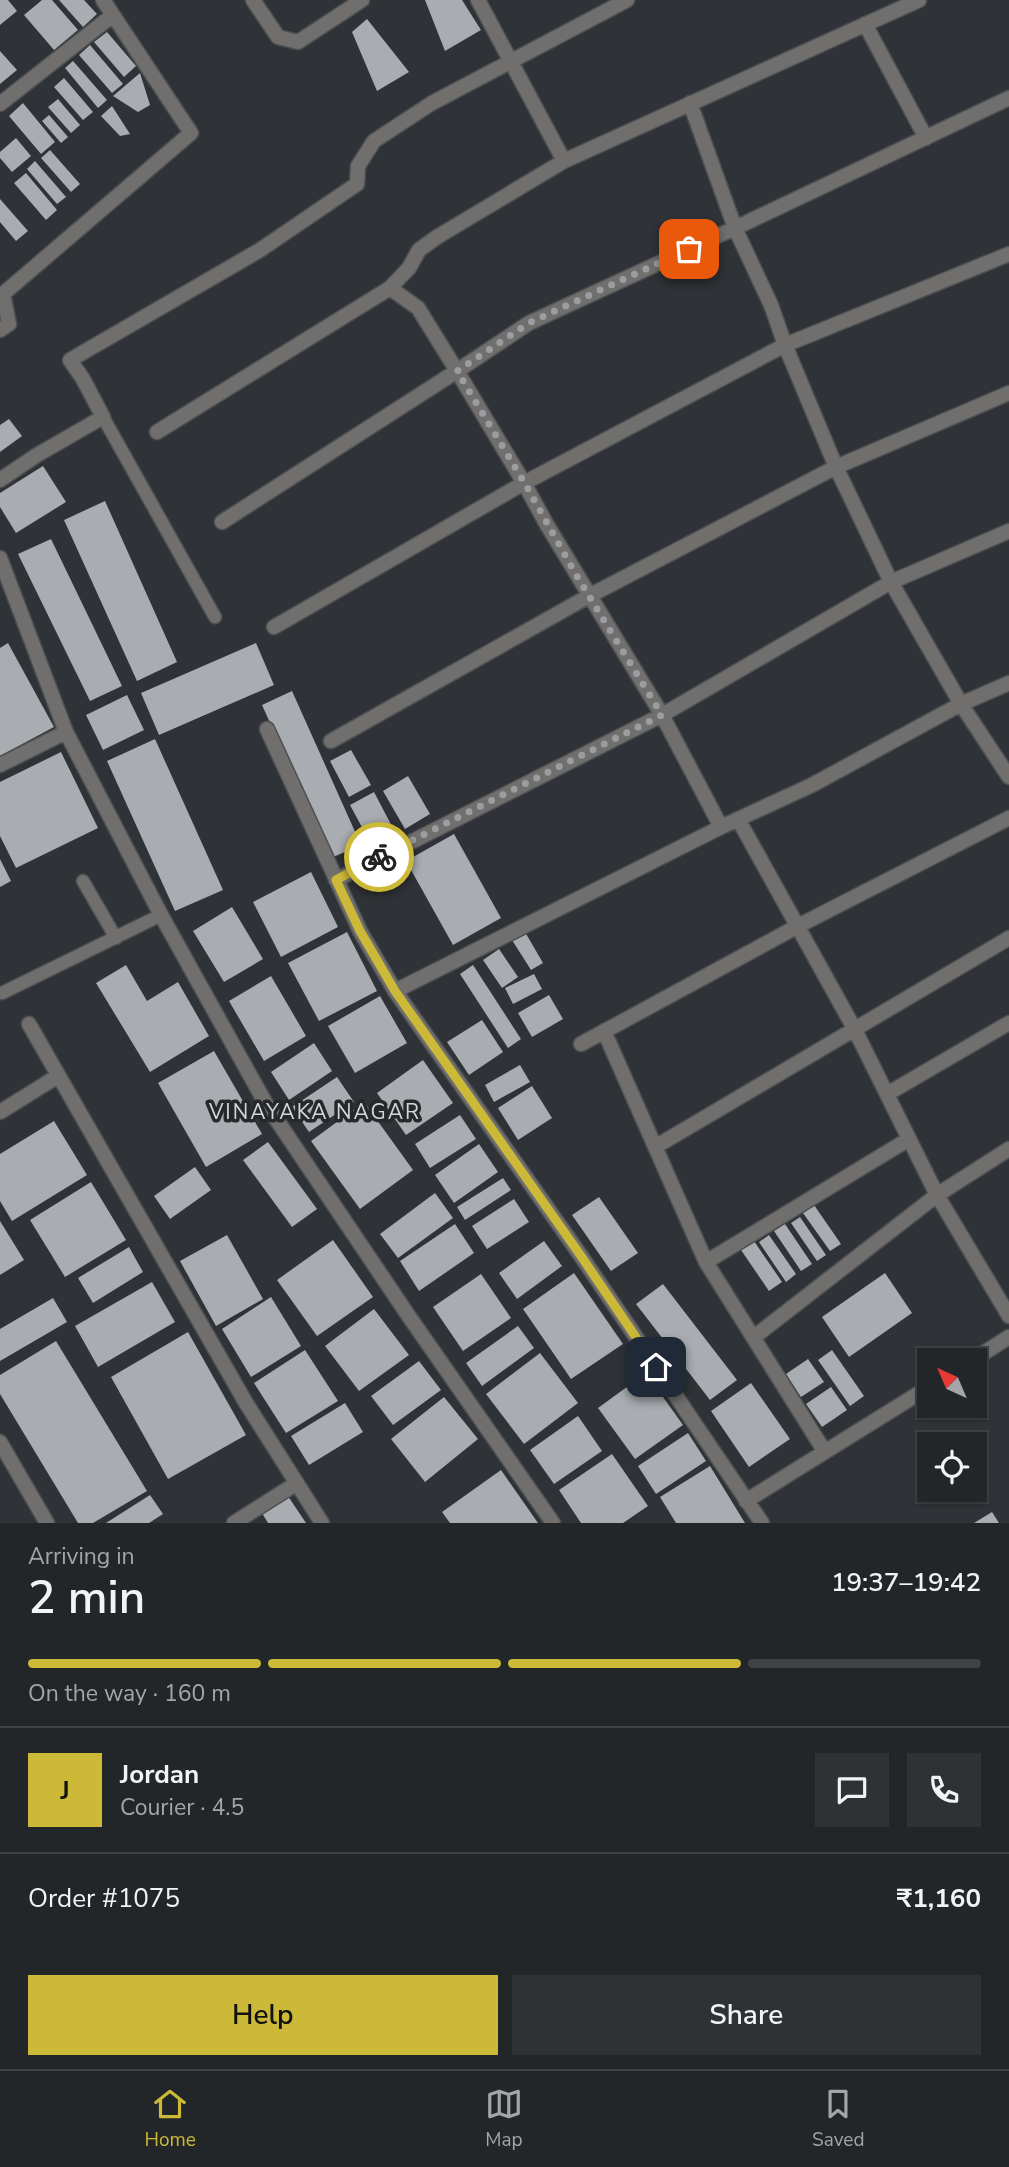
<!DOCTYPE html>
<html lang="en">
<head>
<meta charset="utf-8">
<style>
  body { margin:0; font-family:"Nunito Sans",sans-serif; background:#2f3234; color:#f1f3f6; height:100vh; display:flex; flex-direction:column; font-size:26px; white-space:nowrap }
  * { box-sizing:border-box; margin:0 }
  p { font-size:23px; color:#a3a5a8 }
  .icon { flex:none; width:38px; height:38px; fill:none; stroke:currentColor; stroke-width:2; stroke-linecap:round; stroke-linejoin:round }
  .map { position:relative; height:1523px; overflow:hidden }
  .side { display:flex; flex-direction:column; background:#232628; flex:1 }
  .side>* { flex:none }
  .needle { width:46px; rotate:316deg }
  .tools { position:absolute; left:917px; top:1348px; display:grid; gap:14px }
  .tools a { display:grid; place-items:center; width:70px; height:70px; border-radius:0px; background:#232628; box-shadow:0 2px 5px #0004,0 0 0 2px #404345; font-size:35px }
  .pin { position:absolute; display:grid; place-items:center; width:60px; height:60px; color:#fff; margin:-30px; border-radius:14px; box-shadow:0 4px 10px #0006 }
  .courier { position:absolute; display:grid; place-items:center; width:70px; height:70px; margin:-35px; border:5px solid #cdb938; border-radius:50%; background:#fff; color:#222; box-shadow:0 2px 9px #0007 }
  .head em { font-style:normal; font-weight:600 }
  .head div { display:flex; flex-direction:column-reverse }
  .head { display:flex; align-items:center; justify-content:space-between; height:119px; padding:0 28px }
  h1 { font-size:46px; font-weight:600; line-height:52px }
  .bar { display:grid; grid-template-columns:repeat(4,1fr); gap:10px 7px; align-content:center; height:84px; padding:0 28px }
  .bar i { height:9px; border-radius:5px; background:#404345 }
  .bar .current { background:#cdb938 }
  .bar p { grid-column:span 4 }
  .line { display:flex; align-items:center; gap:18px; padding:0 28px; border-top:2px solid #404345 }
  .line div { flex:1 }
  .round { display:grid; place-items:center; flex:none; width:74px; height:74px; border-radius:0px; background:#2f3234 }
  .cta { display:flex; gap:14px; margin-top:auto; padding:14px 28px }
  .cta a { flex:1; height:80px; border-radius:0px; background:#cdb938; color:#111; font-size:28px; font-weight:600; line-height:80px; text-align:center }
  .cta a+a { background:#2f3234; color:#f1f3f6 }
  .tabs { display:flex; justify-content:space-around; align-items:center; height:98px; border-top:2px solid #404345; background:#232628; font-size:19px; color:#a3a5a8 }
  .tabs a { display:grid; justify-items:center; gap:4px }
  .tabs .current { color:#cdb938 }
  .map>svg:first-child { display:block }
  .building { fill:#a9acb1 }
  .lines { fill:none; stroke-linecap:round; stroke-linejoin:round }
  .lane-casing { stroke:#4d5053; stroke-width:15 }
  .street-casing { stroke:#4d5053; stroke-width:17 }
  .lane { stroke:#706f6d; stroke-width:12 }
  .street { stroke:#706f6d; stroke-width:14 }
  .done { stroke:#9b9da0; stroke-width:7; stroke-dasharray:0 12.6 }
  .route { stroke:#cdb938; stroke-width:9 }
  .labels { text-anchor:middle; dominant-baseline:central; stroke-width:7; stroke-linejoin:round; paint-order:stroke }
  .neighbourhood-label { font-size:21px; letter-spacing:2px; fill:#d5d6d9; stroke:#26282c }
</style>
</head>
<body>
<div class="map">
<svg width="1009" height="1523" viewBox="0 0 1009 1523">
  <rect width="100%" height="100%" fill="#2f3236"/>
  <path class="building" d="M 0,0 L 8,0 L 17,11 L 0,25 Z
    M 42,0 L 52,0 L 78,30 L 54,50 L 24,15 Z
    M 59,0 L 84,0 L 97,14 L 83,27 Z
    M 425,0 L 462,0 L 481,30 L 445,51 Z
    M 367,19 L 409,72 L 377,91 L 352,32 Z
    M 107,32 L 136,66 L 124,77 L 94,42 Z
    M 90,45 L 123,84 L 112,93 L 79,55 Z
    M 0,51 L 17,70 L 0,84 Z
    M 73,61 L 107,100 L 98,108 L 65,68 Z
    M 140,73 L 150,105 L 138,112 L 113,96 Z
    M 64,78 L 93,112 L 83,120 L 54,87 Z
    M 58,99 L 80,125 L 71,133 L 48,107 Z
    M 23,103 L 55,142 L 41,154 L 9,116 Z
    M 112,106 L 130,134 L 120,136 L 101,116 Z
    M 49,115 L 68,137 L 61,143 L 42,121 Z
    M 16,138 L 31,156 L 12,172 L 0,158 L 0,152 Z
    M 50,150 L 80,184 L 71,192 L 41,158 Z
    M 35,161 L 66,197 L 57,204 L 27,169 Z
    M 26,173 L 57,210 L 46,220 L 14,183 Z
    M 0,199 L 28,231 L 16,241 L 0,222 Z
    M 9,419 L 22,436 L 0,452 L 0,425 Z
    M 43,466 L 66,502 L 16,533 L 0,507 L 0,493 Z
    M 105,501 L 177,662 L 137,681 L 64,520 Z
    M 51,539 L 122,686 L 90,701 L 18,554 Z
    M 8,643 L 54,727 L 0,756 L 0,648 Z
    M 256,643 L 274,685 L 159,735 L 141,693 Z
    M 292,691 L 361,845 L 331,858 L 262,705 Z
    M 127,695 L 144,730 L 103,750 L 86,715 Z
    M 155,739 L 223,890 L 175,911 L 107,761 Z
    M 351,750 L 371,785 L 349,797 L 330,761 Z
    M 61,752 L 98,828 L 16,868 L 0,836 L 0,782 Z
    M 408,776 L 430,814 L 405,829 L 383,791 Z
    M 374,792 L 396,834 L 372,846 L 350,805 Z
    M 454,834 L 501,918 L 453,945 L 406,861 Z
    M 0,859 L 11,881 L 0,887 Z
    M 311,872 L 338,927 L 281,957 L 253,902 Z
    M 232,907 L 263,959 L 224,982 L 193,931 Z
    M 347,932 L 377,991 L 319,1021 L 288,963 Z
    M 525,932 L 543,963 L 531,970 L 512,940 Z
    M 499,949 L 518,977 L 502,988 L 483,960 Z
    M 126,965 L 147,1001 L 178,982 L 209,1036 L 150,1072 L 96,983 Z
    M 473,965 L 521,1039 L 508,1048 L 460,974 Z
    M 534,974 L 542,989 L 513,1004 L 505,988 Z
    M 271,976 L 306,1036 L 264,1061 L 229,1001 Z
    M 549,995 L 563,1019 L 532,1037 L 518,1013 Z
    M 380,996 L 407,1043 L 355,1073 L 328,1026 Z
    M 482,1020 L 503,1052 L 469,1075 L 447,1042 Z
    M 314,1043 L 332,1071 L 289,1100 L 271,1072 Z
    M 214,1051 L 262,1134 L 206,1167 L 158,1083 Z
    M 423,1060 L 453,1103 L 406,1135 L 377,1093 Z
    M 520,1065 L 530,1082 L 494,1102 L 485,1085 Z
    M 337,1077 L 354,1102 L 309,1132 L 292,1107 Z
    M 532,1086 L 552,1118 L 518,1140 L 498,1108 Z
    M 364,1102 L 413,1170 L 360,1209 L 311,1141 Z
    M 460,1115 L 476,1139 L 430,1168 L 415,1144 Z
    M 54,1121 L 87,1175 L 12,1221 L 0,1201 L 0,1154 Z
    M 268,1142 L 317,1209 L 292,1227 L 243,1160 Z
    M 479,1144 L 498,1172 L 454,1203 L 435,1175 Z
    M 195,1167 L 211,1190 L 170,1219 L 154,1196 Z
    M 503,1178 L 511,1190 L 465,1220 L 457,1207 Z
    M 91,1182 L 126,1240 L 65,1277 L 30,1220 Z
    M 435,1193 L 453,1218 L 398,1258 L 380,1234 Z
    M 599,1197 L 638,1253 L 611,1271 L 572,1215 Z
    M 514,1199 L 529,1222 L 487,1249 L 472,1226 Z
    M 814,1205 L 841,1244 L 830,1251 L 803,1213 Z
    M 800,1217 L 826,1255 L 817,1261 L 791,1223 Z
    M 0,1221 L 24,1260 L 0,1275 Z
    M 455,1224 L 474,1253 L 419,1291 L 400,1261 Z
    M 785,1224 L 812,1264 L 801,1271 L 774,1231 Z
    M 227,1235 L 263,1299 L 216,1326 L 180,1261 Z
    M 769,1235 L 796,1274 L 786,1282 L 759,1242 Z
    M 333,1240 L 373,1297 L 317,1336 L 277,1280 Z
    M 544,1241 L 562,1266 L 517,1299 L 499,1273 Z
    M 754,1241 L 782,1282 L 769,1291 L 741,1250 Z
    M 129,1247 L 143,1272 L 93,1303 L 78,1278 Z
    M 574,1273 L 623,1344 L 571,1379 L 523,1309 Z
    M 885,1273 L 912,1313 L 849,1357 L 822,1317 Z
    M 481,1274 L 511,1318 L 463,1351 L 433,1307 Z
    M 152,1282 L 175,1322 L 98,1367 L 75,1326 Z
    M 663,1284 L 737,1380 L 710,1400 L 636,1304 Z
    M 271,1297 L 301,1346 L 251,1377 L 222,1329 Z
    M 53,1298 L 67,1322 L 0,1361 L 0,1329 Z
    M 374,1309 L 409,1355 L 359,1391 L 325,1346 Z
    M 518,1326 L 534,1348 L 482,1386 L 466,1363 Z
    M 188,1332 L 246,1435 L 168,1479 L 111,1377 Z
    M 56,1341 L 147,1491 L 93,1523 L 78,1523 L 0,1394 L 0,1375 Z
    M 305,1350 L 338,1401 L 286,1433 L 254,1383 Z
    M 832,1350 L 864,1396 L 850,1406 L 818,1360 Z
    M 540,1353 L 578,1403 L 524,1444 L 486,1394 Z
    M 808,1359 L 824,1382 L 801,1397 L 786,1374 Z
    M 419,1361 L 441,1390 L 393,1425 L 371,1396 Z
    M 646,1373 L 683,1425 L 635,1459 L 598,1408 Z
    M 751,1383 L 790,1439 L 749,1467 L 711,1411 Z
    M 831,1387 L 847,1410 L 822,1427 L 806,1404 Z
    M 444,1397 L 478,1439 L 425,1482 L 391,1439 Z
    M 345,1403 L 363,1432 L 309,1465 L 291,1436 Z
    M 578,1416 L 602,1451 L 554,1484 L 530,1450 Z
    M 688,1433 L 706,1461 L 656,1494 L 638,1466 Z
    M 612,1454 L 648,1506 L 623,1523 L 581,1523 L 559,1490 Z
    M 710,1466 L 745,1523 L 676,1523 L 660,1497 Z
    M 501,1470 L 538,1523 L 450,1523 L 442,1512 Z
    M 150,1495 L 163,1514 L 149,1523 L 106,1523 Z
    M 288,1496 L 306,1523 L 268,1523 L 262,1513 Z
    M 992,1512 L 999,1523 L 974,1523 Z"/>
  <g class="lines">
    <g class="lane-casing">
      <path id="lane" d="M 103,417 L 215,617
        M 83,881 L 116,938
        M 2,993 L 161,915"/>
    </g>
    <g class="street-casing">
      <path id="street" d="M 253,0 L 278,37 L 298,42 L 362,0
        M 478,0 L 564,161
        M 865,24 L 926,138
        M 690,103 L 735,228 L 771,305 L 785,345 L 836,467 L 891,582 L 961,704 L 1009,777
        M 0,104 L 113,15
        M 0,330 L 9,324 L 3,294 L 191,133 L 103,0
        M 157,432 L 390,288
        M 0,480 L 37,455 L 103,417 L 83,379 L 70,360 L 260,250 L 357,184 L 358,166 L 374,141 L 432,103 L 627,0
        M 222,522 L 457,371 L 529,323 L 735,228 L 1009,98
        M 0,558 L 66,732 L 161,915 L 266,1104 L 408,1315 L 553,1523
        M 274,627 L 524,483 L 785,345 L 1009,254
        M 267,729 L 360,931 L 395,991 L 581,1256 L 762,1523
        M 331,741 L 589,596 L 836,467 L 1009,393
        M 0,765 L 66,732
        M 738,819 L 854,1028 L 937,1195 L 1009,1316
        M 721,827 L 662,715 L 547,525 L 524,483 L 457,371 L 418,308 L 390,288 L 409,268 L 419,250 L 437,237 L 564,161 L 919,0
        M 336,880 L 662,715 L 891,582 L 1009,531
        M 395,991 L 721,827 L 812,785 L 961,704 L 1009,683
        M 29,1024 L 246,1403 L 322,1523
        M 604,1031 L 706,1262 L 825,1452
        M 581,1044 L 798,926 L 1009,818
        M 887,1094 L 1009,1023
        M 0,1112 L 58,1076
        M 655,1147 L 1009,938
        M 706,1262 L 909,1139
        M 754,1337 L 937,1195 L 1009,1149
        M 973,1360 L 1009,1337
        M 0,1442 L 47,1523
        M 746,1501 L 929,1387
        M 234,1523 L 297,1483"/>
    </g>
    <use href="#lane" class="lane"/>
    <use href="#street" class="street"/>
  </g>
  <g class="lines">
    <path class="done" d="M 379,857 L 662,715 L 575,573 L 524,482 L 457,371 L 529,323 L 689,249"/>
    <path class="route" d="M 379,857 L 336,880 L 360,931 L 395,991 L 581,1256 L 656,1367"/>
  </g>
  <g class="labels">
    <g class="neighbourhood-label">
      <text x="315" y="1112">VINAYAKA NAGAR</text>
    </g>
  </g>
</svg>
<div class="tools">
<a><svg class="needle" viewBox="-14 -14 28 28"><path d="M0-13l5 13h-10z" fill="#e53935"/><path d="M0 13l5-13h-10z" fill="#a3a5a8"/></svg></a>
<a><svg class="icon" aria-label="locate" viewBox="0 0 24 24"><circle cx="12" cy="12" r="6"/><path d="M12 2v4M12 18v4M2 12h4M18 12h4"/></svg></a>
</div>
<div class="pin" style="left:689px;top:249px;background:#ea580c"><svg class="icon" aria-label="bag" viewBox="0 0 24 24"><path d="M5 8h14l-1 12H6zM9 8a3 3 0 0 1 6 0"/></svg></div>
<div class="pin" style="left:656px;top:1367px;background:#1f2937"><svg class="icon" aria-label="home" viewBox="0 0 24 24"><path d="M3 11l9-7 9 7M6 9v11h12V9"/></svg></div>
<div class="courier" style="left:379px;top:857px"><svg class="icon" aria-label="bike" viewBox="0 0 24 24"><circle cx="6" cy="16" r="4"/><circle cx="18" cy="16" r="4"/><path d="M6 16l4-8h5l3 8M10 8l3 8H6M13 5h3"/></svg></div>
</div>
<section class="side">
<div class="head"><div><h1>2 min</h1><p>Arriving in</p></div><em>19:37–19:42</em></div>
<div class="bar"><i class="current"></i><i class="current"></i><i class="current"></i><i></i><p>On the way · 160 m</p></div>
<div class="line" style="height:126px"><b class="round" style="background:#cdb938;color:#111">J</b><div><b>Jordan</b><p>Courier · 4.5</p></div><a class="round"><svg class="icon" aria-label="chat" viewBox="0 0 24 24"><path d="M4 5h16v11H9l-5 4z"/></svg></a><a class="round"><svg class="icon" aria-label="phone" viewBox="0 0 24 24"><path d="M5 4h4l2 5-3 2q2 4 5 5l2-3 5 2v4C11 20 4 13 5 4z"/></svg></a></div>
<div class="line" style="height:91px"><div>Order #1075</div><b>₹1,160</b></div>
<div class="cta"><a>Help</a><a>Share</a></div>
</section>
<nav class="tabs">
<a class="current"><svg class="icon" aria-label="home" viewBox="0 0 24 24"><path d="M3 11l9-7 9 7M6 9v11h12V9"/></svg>Home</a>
<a><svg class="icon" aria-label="map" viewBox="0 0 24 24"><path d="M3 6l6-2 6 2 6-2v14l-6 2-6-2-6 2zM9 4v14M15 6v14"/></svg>Map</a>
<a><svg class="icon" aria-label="saved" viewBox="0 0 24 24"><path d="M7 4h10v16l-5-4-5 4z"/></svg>Saved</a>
</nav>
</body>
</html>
